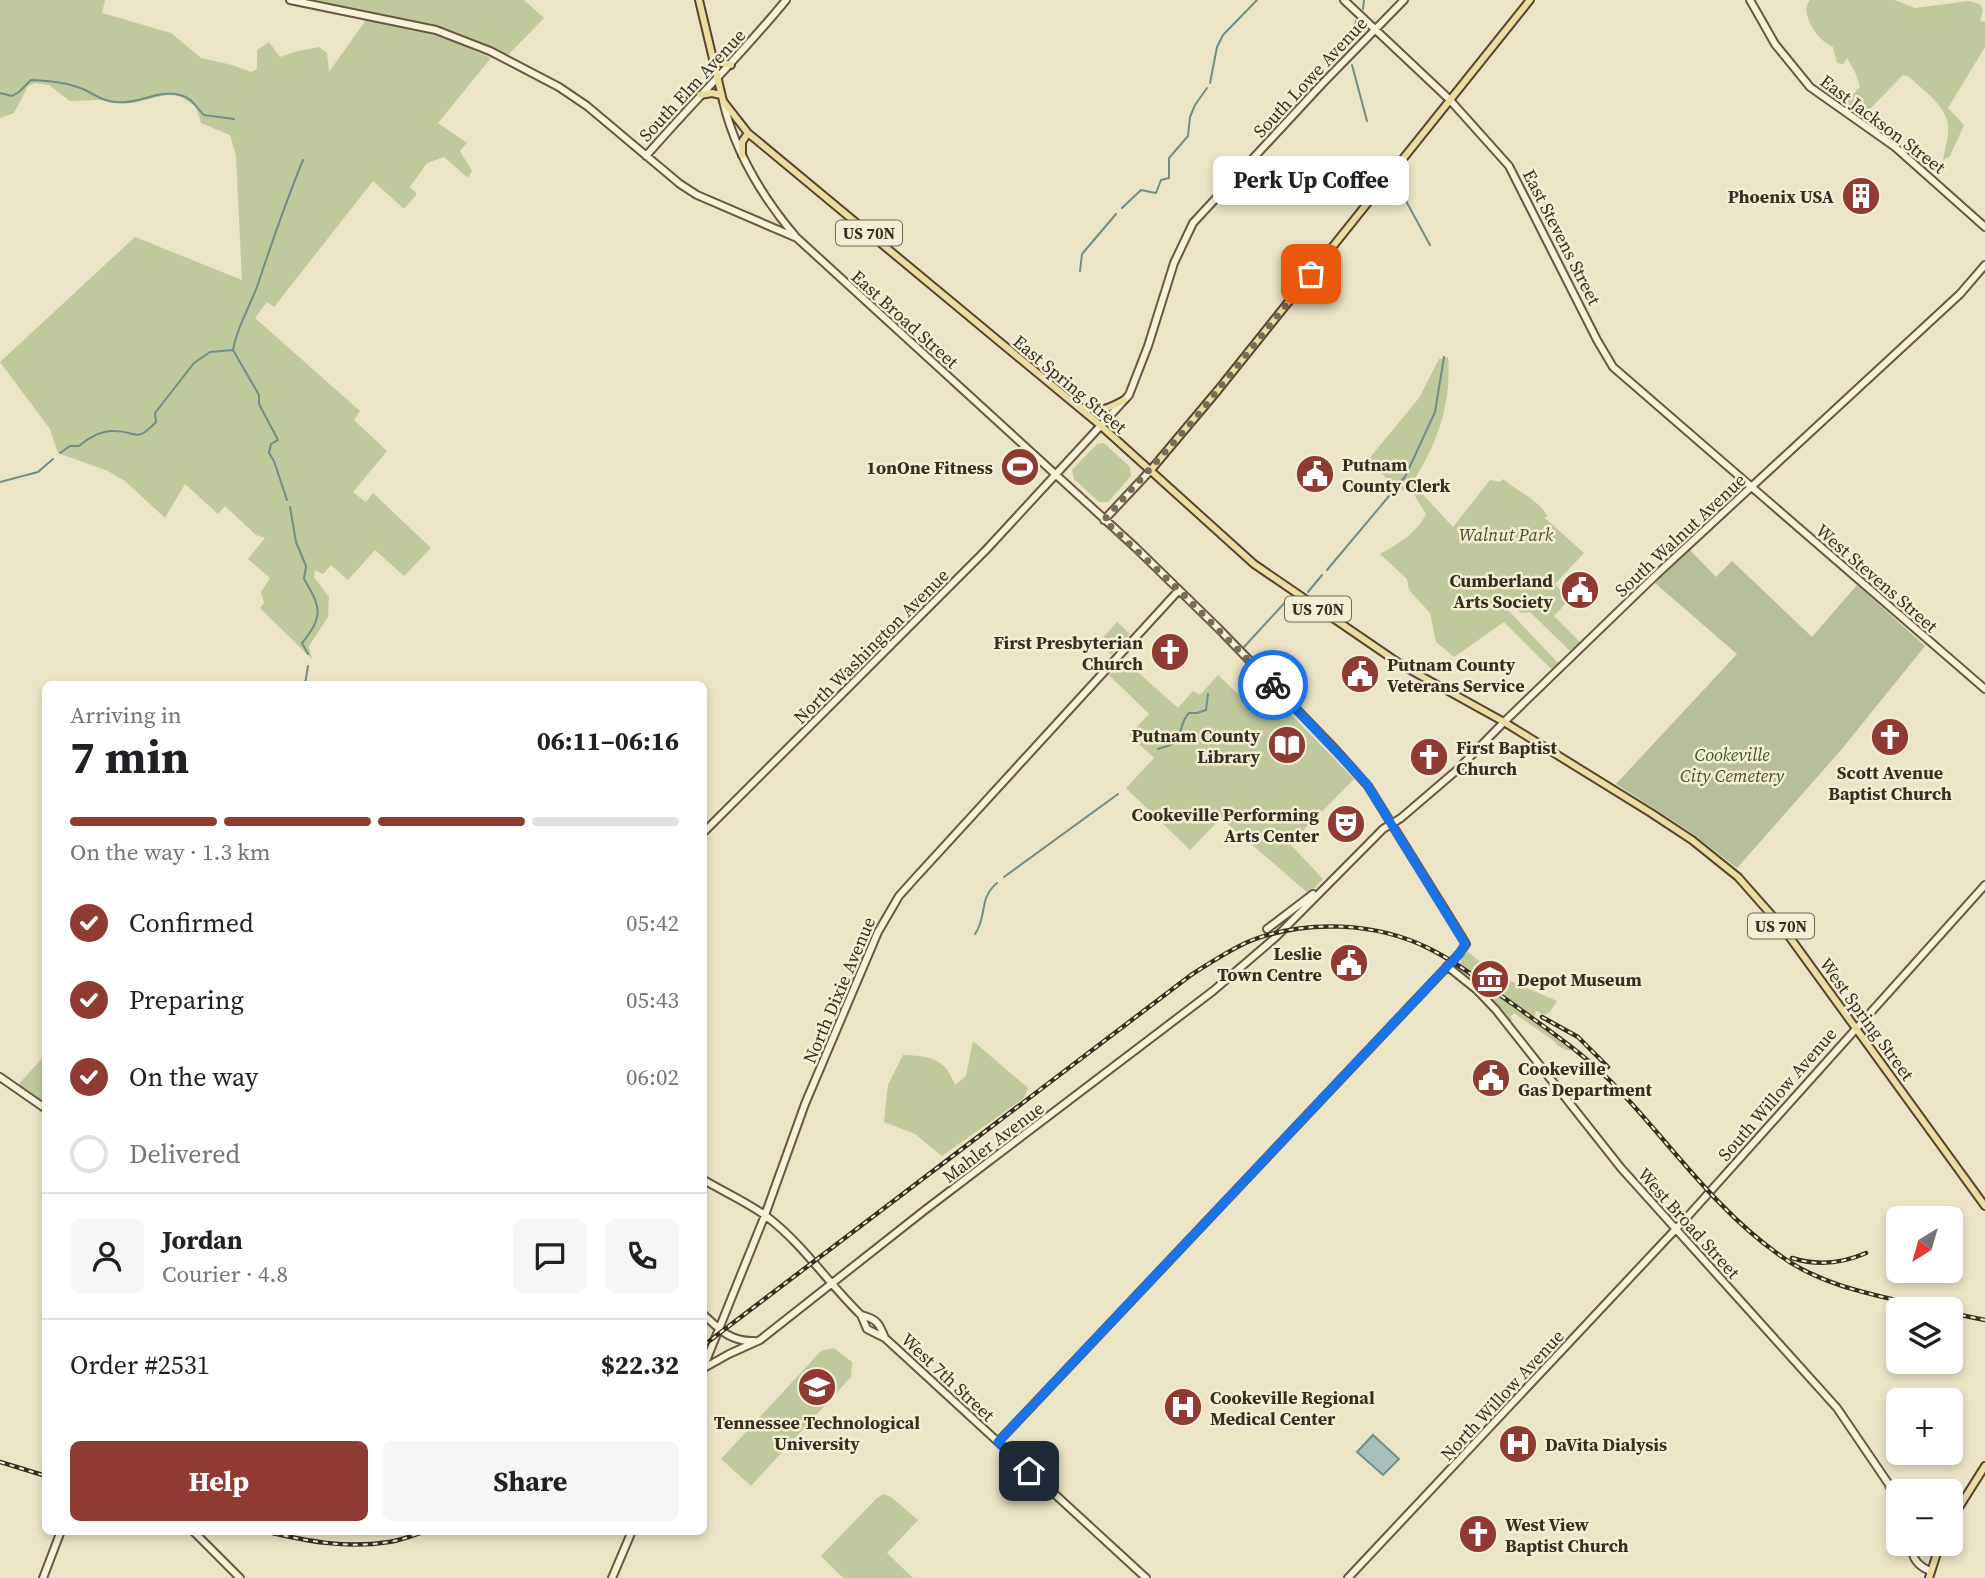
<!DOCTYPE html>
<html lang="en">
<head>
<meta charset="utf-8">
<style>
  body { margin:0; font-family:"Source Serif 4",serif; background:#f6f6f6; color:#202124; height:100vh; display:flex; flex-direction:column; font-size:26px; white-space:nowrap }
  * { box-sizing:border-box; margin:0 }
  p { font-size:23px; color:#757577 }
  .icon { flex:none; width:38px; height:38px; fill:none; stroke:currentColor; stroke-width:2; stroke-linecap:round; stroke-linejoin:round }
  .map { position:relative; flex:1; overflow:hidden }
  .panel { position:absolute; left:42px; top:681px; width:665px; height:854px; display:flex; flex-direction:column; background:#fff; border-radius:10px; box-shadow:0 4px 10px #0003 }
  .panel>* { flex:none }
  .needle { width:46px; rotate:217deg }
  .buttons { position:absolute; left:1886px; top:1206px; display:grid; gap:14px }
  .buttons a { display:grid; place-items:center; width:77px; height:77px; border-radius:10px; background:#fff; box-shadow:0 4px 10px #0003; font-size:35px }
  .pin { position:absolute; display:grid; place-items:center; width:60px; height:60px; color:#fff; margin:-30px; border-radius:14px; box-shadow:0 4px 10px #0006 }
  .courier { position:absolute; display:grid; place-items:center; width:70px; height:70px; margin:-35px; border:5px solid #1a73e8; border-radius:50%; background:#fff; color:#222; box-shadow:0 2px 9px #0007 }
  .bubble { position:absolute; height:49px; border-radius:10px; background:#fff; box-shadow:0 4px 10px #0003; font-size:23px; font-weight:700; line-height:49px; text-align:center }
  .overview em { font-style:normal; font-weight:700 }
  .overview div { display:flex; flex-direction:column-reverse }
  .overview { display:flex; align-items:center; justify-content:space-between; height:119px; padding:0 28px }
  h1 { font-size:46px; font-weight:700; line-height:52px }
  .bar { display:grid; grid-template-columns:repeat(4,1fr); gap:10px 7px; align-content:center; height:84px; padding:0 28px }
  .bar i { height:9px; border-radius:5px; background:#e0e0e0 }
  .bar .selected { background:#903b32 }
  .bar p { grid-column:span 4 }
  .line { display:flex; align-items:center; gap:18px; padding:0 28px; border-top:2px solid #e0e0e0 }
  .line div { flex:1 }
  .round { display:grid; place-items:center; flex:none; width:74px; height:74px; border-radius:10px; background:#f6f6f6 }
  ol { padding:0 28px; list-style:none }
  li { display:flex; align-items:center; gap:21px; height:77px }
  li p { margin-inline-start:auto }
  li .icon { padding:7px; border-radius:50%; background:#903b32; color:#fff; stroke-width:4 }
  li:last-child { color:#757577 }
  li i { width:38px; height:38px; border:4px solid #e0e0e0; border-radius:50% }
  .button { display:flex; gap:14px; margin-top:auto; padding:14px 28px }
  .button a { flex:1; height:80px; border-radius:10px; background:#903b32; color:#fff; font-size:28px; font-weight:700; line-height:80px; text-align:center }
  .button a+a { background:#f6f6f6; color:#202124 }
  .map>svg:first-child { display:block }
  .green { fill:#bfc99c }
  .cemetery { fill:#b6be9a }
  .water { fill:#a8bfbb; stroke:#6f8d89; stroke-width:2 }
  .lines { fill:none; stroke-linecap:round; stroke-linejoin:round }
  .stream { stroke:#6f8d89; stroke-width:2 }
  .secondary-casing { stroke:#685841; stroke-width:10 }
  .primary-casing { stroke:#544531; stroke-width:10 }
  .secondary { stroke:#f6f1da; stroke-width:6 }
  .primary { stroke:#ebdca2; stroke-width:6 }
  .rail-casing { stroke:#372e20; stroke-width:4.5 }
  .rail { stroke:#f3eed6; stroke-width:2; stroke-dasharray:5; stroke-linecap:butt }
  .done { stroke:#766e5a; stroke-width:7; stroke-dasharray:0 12.6 }
  .route { stroke:#1a73e8; stroke-width:9 }
  .labels { text-anchor:middle; dominant-baseline:central; stroke-width:5; stroke-linejoin:round; paint-order:stroke }
  .shield { fill:#f3eed6; stroke:#6f6857; stroke-width:2 }
  .shield-label { font-size:16px; font-weight:bold; fill:#372e20 }
  .street-label { font-size:18px; fill:#372e20; stroke:#f3eed6 }
  .poi-label { font-size:18px; font-weight:bold; fill:#372e20; stroke:#f3eed6; text-anchor:start }
  .park-label { font-size:18px; font-style:italic; fill:#435228; stroke:#f3eed6 }
</style>
</head>
<body>
<div class="map">
<svg width="1985" height="1578" viewBox="0 0 1985 1578">
  <rect width="100%" height="100%" fill="#ebe4c7"/>
  <path class="green" d="M 0,0 L 105,0 L 102,13 L 171,33 L 201,58 L 232,65 L 251,72 L 257,69 L 257,50 L 269,42 L 280,57 L 298,51 L 319,47 L 327,53 L 329,72 L 366,20 L 440,36 L 491,58 L 438,123 L 467,143 L 460,151 L 472,171 L 468,178 L 444,157 L 427,163 L 410,187 L 417,194 L 404,209 L 373,181 L 274,307 L 267,302 L 255,318 L 360,411 L 354,420 L 387,451 L 353,492 L 366,502 L 373,493 L 431,548 L 404,576 L 375,550 L 348,580 L 331,565 L 323,574 L 315,570 L 314,577 L 329,597 L 328,617 L 309,646 L 312,659 L 260,608 L 264,603 L 261,592 L 270,578 L 248,559 L 265,538 L 256,535 L 225,506 L 218,514 L 185,484 L 165,518 L 125,481 L 108,471 L 58,453 L 50,429 L 0,362 L 135,237 L 242,280 L 236,156 L 230,135 L 201,123 L 196,107 L 181,97 L 171,94 L 133,103 L 115,103 L 99,100 L 70,101 L 49,85 L 35,83 L 28,86 L 14,113 L 0,118 Z
    M 302,0 L 524,0 L 544,18 L 508,55 L 476,40 L 433,25 Z
    M 1810,0 L 1894,0 L 1915,8 L 1969,1 L 1980,4 L 1983,10 L 1980,21 L 1985,22 L 1985,47 L 1948,108 L 1964,125 L 1950,156 L 1943,160 C 1945,149 1949,136 1948,126 C 1947,106 1922,89 1909,77 L 1903,75 L 1863,116 L 1841,101 L 1852,95 L 1860,87 L 1856,74 L 1847,58 L 1843,64 L 1837,63 L 1833,47 C 1819,42 1798,13 1810,0 Z
    M 1448,357 C 1452,403 1437,445 1412,483 L 1453,527 L 1490,480 L 1500,482 L 1503,479 C 1518,492 1538,499 1548,517 L 1544,517 L 1584,553 L 1555,584 L 1569,600 L 1554,616 L 1580,642 L 1570,651 L 1530,612 L 1522,613 L 1513,607 L 1508,610 L 1558,663 L 1551,669 L 1504,622 L 1454,657 L 1436,642 L 1430,613 L 1409,590 L 1407,579 L 1380,554 C 1398,544 1417,533 1426,514 L 1413,493 L 1399,489 L 1367,461 L 1419,398 L 1439,359 Z
    M 1104,443 L 1130,467 L 1131,476 L 1108,502 L 1099,502 L 1074,479 L 1072,470 L 1097,444 Z
    M 1117,622 L 1130,634 L 1111,655 L 1098,643 Z
    M 1123,659 L 1178,708 L 1193,691 L 1200,695 L 1218,675 L 1251,706 L 1266,689 L 1354,779 L 1292,842 L 1291,845 L 1323,879 L 1309,894 L 1221,818 L 1190,850 L 1126,788 L 1154,758 L 1129,735 L 1149,714 L 1109,675 Z
    M 1468,952 L 1495,974 L 1557,1001 L 1550,1012 L 1544,1015 L 1536,1011 L 1534,1018 L 1463,967 L 1460,964 L 1463,955 Z
    M 1470,976 L 1571,1049 L 1569,1051 L 1558,1046 L 1554,1041 L 1514,1013 L 1510,1017 L 1513,1020 L 1510,1022 Z
    M 973,1041 L 1028,1088 L 1024,1098 L 942,1156 L 915,1134 L 884,1122 L 888,1085 L 903,1055 C 930,1056 945,1058 955,1085 L 966,1076 Z
    M 45,1055 L 45,1104 L 18,1085 Z
    M 834,1348 L 852,1362 L 851,1377 L 751,1486 L 721,1459 L 821,1351 Z
    M 884,1494 L 891,1497 L 918,1520 L 887,1553 L 913,1578 L 843,1578 L 821,1556 L 877,1498 Z"/>
  <path class="cemetery" d="M 1690,550 L 1716,577 L 1732,561 L 1812,637 L 1857,585 L 1925,646 L 1841,750 L 1737,868 L 1689,831 L 1616,784 L 1737,654 L 1655,583 Z"/>
  <path class="water" d="M 1373,1435 L 1399,1459 L 1383,1475 L 1357,1452 Z"/>
  <g class="lines">
    <path class="stream" d="M 1363,9 L 1364,0
      M 1351,42 L 1356,21
      M 1352,65 L 1367,121
      M 1210,83 L 1217,47 L 1223,35 L 1257,0
      M 0,93 L 12,96 L 19,92 L 31,80 C 49,81 68,82 85,90 C 96,95 102,101 115,102 C 138,105 158,89 180,95 C 193,98 195,107 204,115 L 234,119
      M 1394,179 L 1430,245
      M 1122,208 L 1141,190 L 1156,193 L 1161,180 L 1169,178 L 1169,158 L 1188,136 L 1190,117 L 1195,105 L 1207,88
      M 1080,271 L 1082,254 L 1116,214
      M 233,350 L 259,395 L 259,404 L 278,440 L 271,444 L 269,453 L 274,461 L 287,500
      M 60,453 L 70,446 L 79,446 C 88,438 102,430 115,431 C 137,431 135,444 156,422 L 155,413 L 194,363 L 210,352 L 233,350 C 237,326 250,307 258,284 C 272,242 286,201 303,160
      M 0,482 L 38,472 L 53,459
      M 290,507 L 296,542 L 306,566 L 304,579 C 321,607 324,617 302,643 L 308,654
      M 1327,570 L 1405,477 L 1435,412 L 1444,357
      M 1308,592 L 1322,575
      M 1244,647 L 1289,598
      M 305,684 L 308,666
      M 1158,749 C 1162,747 1166,747 1170,745 C 1183,739 1179,722 1189,713 L 1197,713 L 1206,710 L 1208,694
      M 1004,877 L 1118,794
      M 975,934 C 988,915 978,899 997,883"/>
    <g class="secondary-casing">
      <path id="secondary" d="M 290,0 L 436,30 L 490,51 L 559,87 L 587,106 L 680,184 L 697,195 L 797,238 L 1135,547 L 1219,629 L 1336,750 L 1368,786 L 1463,939 L 1466,944 L 1459,954 L 998,1442
        M 1344,0 L 1449,99 L 1509,166 L 1597,340 L 1613,367 L 1985,689
        M 1750,0 L 1775,44 L 1810,87 L 1895,147 L 1985,227
        M 723,101 C 735,152 763,198 796,237
        M 646,156 C 692,103 742,54 786,0
        M 1104,520 L 1150,471
        M 704,832 L 986,550 L 1129,395 L 1148,346 L 1174,263 L 1193,223 L 1322,84 L 1404,0
        M 1267,929 L 1313,894
        M 1447,966 L 1477,990 L 1496,1010 L 1621,1168 L 1837,1408 L 1888,1483 L 1899,1507
        M 0,1077 L 46,1109
        M 704,1180 C 724,1192 747,1202 766,1216 C 803,1244 828,1283 861,1315
        M 704,1315 C 720,1330 731,1342 754,1341
        M 885,1338 C 879,1323 877,1319 861,1315 L 867,1329 L 885,1338 L 1146,1578
        M 704,1366 L 765,1215 L 805,1104 L 878,932 L 899,896 L 917,876 L 1179,590
        M 704,1368 L 729,1354 L 760,1340 L 925,1210 L 1213,991 L 1276,937 L 1383,829 L 1401,818 L 1457,770 L 1504,722 L 1656,575 L 1960,294 L 1985,265
        M 193,1531 L 240,1578
        M 1910,1544 C 1913,1558 1916,1565 1930,1571
        M 43,1578 L 61,1531
        M 612,1578 L 632,1531
        M 1348,1578 L 1689,1215 L 1985,885"/>
    </g>
    <g class="primary-casing">
      <path id="primary" d="M 699,0 L 723,101 L 748,133 L 1100,425 L 1254,564 L 1403,666 L 1504,722 L 1651,813 L 1692,840 L 1738,877 L 1783,928 L 1985,1206
        M 713,61 L 731,65
        M 700,95 L 712,93 L 721,95
        M 742,155 L 742,142 L 748,133
        M 1080,407 C 1098,413 1108,409 1124,400
        M 1150,471 L 1218,390 L 1530,0
        M 1951,1520 L 1985,1466
        M 1929,1578 L 1940,1544"/>
    </g>
    <use href="#secondary" class="secondary"/>
    <use href="#primary" class="primary"/>
    <g class="rail-casing">
      <path id="rail" d="M 1542,1017 L 1578,1037 L 1608,1067
        M 1792,1258 C 1817,1266 1841,1264 1866,1253
        M 1951,1313 L 1985,1320
        M 704,1345 L 1191,975 C 1210,963 1229,950 1250,941 C 1306,919 1377,922 1430,949 C 1460,964 1487,986 1514,1005 C 1551,1032 1589,1057 1620,1091 C 1672,1146 1716,1210 1778,1254 C 1823,1288 1882,1296 1936,1309
        M 0,1462 L 46,1476
        M 264,1531 C 306,1541 346,1549 389,1542 C 402,1540 414,1535 426,1531"/>
    </g>
    <use href="#rail" class="rail"/>
  </g>
  <g class="lines">
    <path class="done" d="M 1273,685 L 1179,590 L 1104,520 L 1193,421 L 1311,274"/>
    <path class="route" d="M 1029,1471 L 998,1442 L 1459,954 L 1465,944 L 1366,783 L 1273,685"/>
  </g>
  <defs>
    <g id="building-disc" transform="scale(2.0125)"><circle r="9.5" fill="#903b32" stroke="#f3eed6"/><path d="M-4-6H4V6H1V3H-1V6H-4ZM-2.5-4.3h1.7v1.8h-1.7ZM.8-4.3h1.7v1.8H.8ZM-2.5-1h1.7V.8h-1.7ZM.8-1h1.7V.8H.8Z" fill="#fff"/></g>
    <g id="stadium-disc" transform="scale(2.0125)"><circle r="9.5" fill="#903b32" stroke="#f3eed6"/><path d="M0-5a6.5 5 0 1 0 0 10a6.5 5 0 1 0 0-10ZM-3.5-1.8h7v3.6h-7Z" fill="#fff"/></g>
    <g id="civic-disc" transform="scale(2.0125)"><circle r="9.5" fill="#903b32" stroke="#f3eed6"/><path d="M-.6-6.5H3V-4.5H.6V-3L4-1V1h2V6H-6V1h2V-1L-.6-3ZM-1.2 2.5V6h2.4V2.5Z" fill="#fff"/></g>
    <g id="church-disc" transform="scale(2.0125)"><circle r="9.5" fill="#903b32" stroke="#f3eed6"/><path d="M-1.2-6h2.4v3.5h3.3v2.4h-3.3V6h-2.4V-.1h-3.3v-2.4h3.3Z" fill="#fff"/></g>
    <g id="library-disc" transform="scale(2.0125)"><circle r="9.5" fill="#903b32" stroke="#f3eed6"/><path d="M-6-4Q-3-5.5-.7-3.5V5Q-3 3-6 4ZM6-4Q3-5.5 .7-3.5V5Q3 3 6 4Z" fill="#fff"/></g>
    <g id="theatre-disc" transform="scale(2.0125)"><circle r="9.5" fill="#903b32" stroke="#f3eed6"/><path d="M-5-5.5Q0-4 5-5.5V0Q5 5 0 6Q-5 5-5 0ZM-3.3-2.5H-1v1.5H-3.3ZM1-2.5H3.3v1.5H1ZM-2.8 1Q0 5.5 2.8 1Z" fill="#fff"/></g>
    <g id="museum-disc" transform="scale(2.0125)"><circle r="9.5" fill="#903b32" stroke="#f3eed6"/><path d="M0-6L6-3V-2H-6V-3ZM-5-1h2V3h-2ZM-1-1h2V3h-2ZM3-1h2V3H3ZM-6 4H6V6H-6Z" fill="#fff"/></g>
    <g id="university-disc" transform="scale(2.0125)"><circle r="9.5" fill="#903b32" stroke="#f3eed6"/><path d="M0-5L7-2L0 1L-7-2ZM-4 1L0 2.5L4 1V4Q0 6-4 4Z" fill="#fff"/></g>
    <g id="hospital-disc" transform="scale(2.0125)"><circle r="9.5" fill="#903b32" stroke="#f3eed6"/><path d="M-5-5h3v3.5h4V-5h3V5h-3V1.5h-4V5h-3Z" fill="#fff"/></g>
  </defs>
  <g fill-rule="evenodd">
    <use href="#building-disc" x="1861" y="196"/>
    <use href="#stadium-disc" x="1020" y="467"/>
    <use href="#civic-disc" x="1315" y="474"/>
    <use href="#civic-disc" x="1580" y="590"/>
    <use href="#church-disc" x="1170" y="652"/>
    <use href="#civic-disc" x="1360" y="674"/>
    <use href="#church-disc" x="1890" y="737"/>
    <use href="#library-disc" x="1287" y="745"/>
    <use href="#church-disc" x="1429" y="757"/>
    <use href="#theatre-disc" x="1346" y="824"/>
    <use href="#civic-disc" x="1349" y="963"/>
    <use href="#museum-disc" x="1490" y="979"/>
    <use href="#civic-disc" x="1491" y="1078"/>
    <use href="#university-disc" x="817" y="1387"/>
    <use href="#hospital-disc" x="1183" y="1407"/>
    <use href="#hospital-disc" x="1518" y="1444"/>
    <use href="#church-disc" x="1478" y="1534"/>
  </g>
  <g class="labels">
    <g class="shield">
      <rect x="836" y="220.5" width="66" height="25" rx="5"/>
      <rect x="1285" y="596.5" width="66" height="25" rx="5"/>
      <rect x="1748" y="913.5" width="66" height="25" rx="5"/>
    </g>
    <g class="shield-label">
      <text x="869" y="233">US 70N</text>
      <text x="1318" y="609">US 70N</text>
      <text x="1781" y="926">US 70N</text>
    </g>
    <g class="street-label">
      <text transform="translate(1310 77) rotate(-47)">South Lowe Avenue</text>
      <text transform="translate(692 85) rotate(-47)">South Elm Avenue</text>
      <text transform="translate(1883 124) rotate(37)">East Jackson Street</text>
      <text transform="translate(1562 237) rotate(63)">East Stevens Street</text>
      <text transform="translate(905 319) rotate(42)">East Broad Street</text>
      <text transform="translate(1070 384) rotate(40)">East Spring Street</text>
      <text transform="translate(1680 535) rotate(-43)">South Walnut Avenue</text>
      <text transform="translate(1877 578) rotate(41)">West Stevens Street</text>
      <text transform="translate(871 646) rotate(-45)">North Washington Avenue</text>
      <text transform="translate(839 990) rotate(-67)">North Dixie Avenue</text>
      <text transform="translate(1867 1019) rotate(54)">West Spring Street</text>
      <text transform="translate(1777 1094) rotate(-49)">South Willow Avenue</text>
      <text transform="translate(993 1142) rotate(-37)">Mahler Avenue</text>
      <text transform="translate(1689 1223) rotate(48)">West Broad Street</text>
      <text transform="translate(948 1377) rotate(43)">West 7th Street</text>
      <text transform="translate(1502 1395) rotate(-47)">North Willow Avenue</text>
    </g>
    <g class="poi-label">
      <text x="1834" y="196" text-anchor="end">Phoenix USA</text>
      <text x="1342" y="464">Putnam<tspan x="1342" dy="21">County Clerk</tspan></text>
      <text x="993" y="467" text-anchor="end">1onOne Fitness</text>
      <text x="1553" y="580" text-anchor="end">Cumberland<tspan x="1553" dy="21">Arts Society</tspan></text>
      <text x="1143" y="642" text-anchor="end">First Presbyterian<tspan x="1143" dy="21">Church</tspan></text>
      <text x="1387" y="664">Putnam County<tspan x="1387" dy="21">Veterans Service</tspan></text>
      <text x="1260" y="735" text-anchor="end">Putnam County<tspan x="1260" dy="21">Library</tspan></text>
      <text x="1456" y="747">First Baptist<tspan x="1456" dy="21">Church</tspan></text>
      <text x="1890" y="772" text-anchor="middle">Scott Avenue<tspan x="1890" dy="21">Baptist Church</tspan></text>
      <text x="1319" y="814" text-anchor="end">Cookeville Performing<tspan x="1319" dy="21">Arts Center</tspan></text>
      <text x="1322" y="953" text-anchor="end">Leslie<tspan x="1322" dy="21">Town Centre</tspan></text>
      <text x="1517" y="979">Depot Museum</text>
      <text x="1518" y="1068">Cookeville<tspan x="1518" dy="21">Gas Department</tspan></text>
      <text x="1210" y="1397">Cookeville Regional<tspan x="1210" dy="21">Medical Center</tspan></text>
      <text x="817" y="1422" text-anchor="middle">Tennessee Technological<tspan x="817" dy="21">University</tspan></text>
      <text x="1545" y="1444">DaVita Dialysis</text>
      <text x="1505" y="1524">West View<tspan x="1505" dy="21">Baptist Church</tspan></text>
    </g>
    <g class="park-label">
      <text x="1506" y="534">Walnut Park</text>
      <text x="1732" y="754">Cookeville<tspan x="1732" dy="21">City Cemetery</tspan></text>
    </g>
  </g>
</svg>
<div class="buttons">
<a><svg class="needle" viewBox="-14 -14 28 28"><path d="M0-13l5 13h-10z" fill="#e53935"/><path d="M0 13l5-13h-10z" fill="#757577"/></svg></a>
<a><svg class="icon" aria-label="layers" viewBox="0 0 24 24"><path d="M12 4l9 5-9 5-9-5zM3 14l9 5 9-5"/></svg></a>
<a>+</a>
<a>−</a>
</div>
<div class="pin" style="left:1311px;top:274px;background:#ea580c"><svg class="icon" aria-label="bag" viewBox="0 0 24 24"><path d="M5 8h14l-1 12H6zM9 8a3 3 0 0 1 6 0"/></svg></div>
<div class="pin" style="left:1029px;top:1471px;background:#1f2937"><svg class="icon" aria-label="home" viewBox="0 0 24 24"><path d="M3 11l9-7 9 7M6 9v11h12V9"/></svg></div>
<div class="courier" style="left:1273px;top:685px"><svg class="icon" aria-label="bike" viewBox="0 0 24 24"><circle cx="6" cy="16" r="4"/><circle cx="18" cy="16" r="4"/><path d="M6 16l4-8h5l3 8M10 8l3 8H6M13 5h3"/></svg></div>
<div class="bubble" style="left:1213px;top:156px;width:196px">Perk Up Coffee</div>
<section class="panel">
<div class="overview"><div><h1>7 min</h1><p>Arriving in</p></div><em>06:11–06:16</em></div>
<div class="bar"><i class="selected"></i><i class="selected"></i><i class="selected"></i><i></i><p>On the way · 1.3 km</p></div>
<ol>
<li><svg class="icon" aria-label="check" viewBox="0 0 24 24"><path d="M5 12l5 5 9-10"/></svg>Confirmed<p>05:42</p></li>
<li><svg class="icon" aria-label="check" viewBox="0 0 24 24"><path d="M5 12l5 5 9-10"/></svg>Preparing<p>05:43</p></li>
<li><svg class="icon" aria-label="check" viewBox="0 0 24 24"><path d="M5 12l5 5 9-10"/></svg>On the way<p>06:02</p></li>
<li><i></i>Delivered</li>
</ol>
<div class="line" style="height:126px"><a class="round"><svg class="icon" aria-label="person" viewBox="0 0 24 24"><circle cx="12" cy="8" r="4"/><path d="M4 21q1-7 8-7t8 7"/></svg></a><div><b>Jordan</b><p>Courier · 4.8</p></div><a class="round"><svg class="icon" aria-label="chat" viewBox="0 0 24 24"><path d="M4 5h16v11H9l-5 4z"/></svg></a><a class="round"><svg class="icon" aria-label="phone" viewBox="0 0 24 24"><path d="M5 4h4l2 5-3 2q2 4 5 5l2-3 5 2v4C11 20 4 13 5 4z"/></svg></a></div>
<div class="line" style="height:91px"><div>Order #2531</div><b>$22.32</b></div>
<div class="button"><a>Help</a><a>Share</a></div>
</section>
</div>
</body>
</html>
